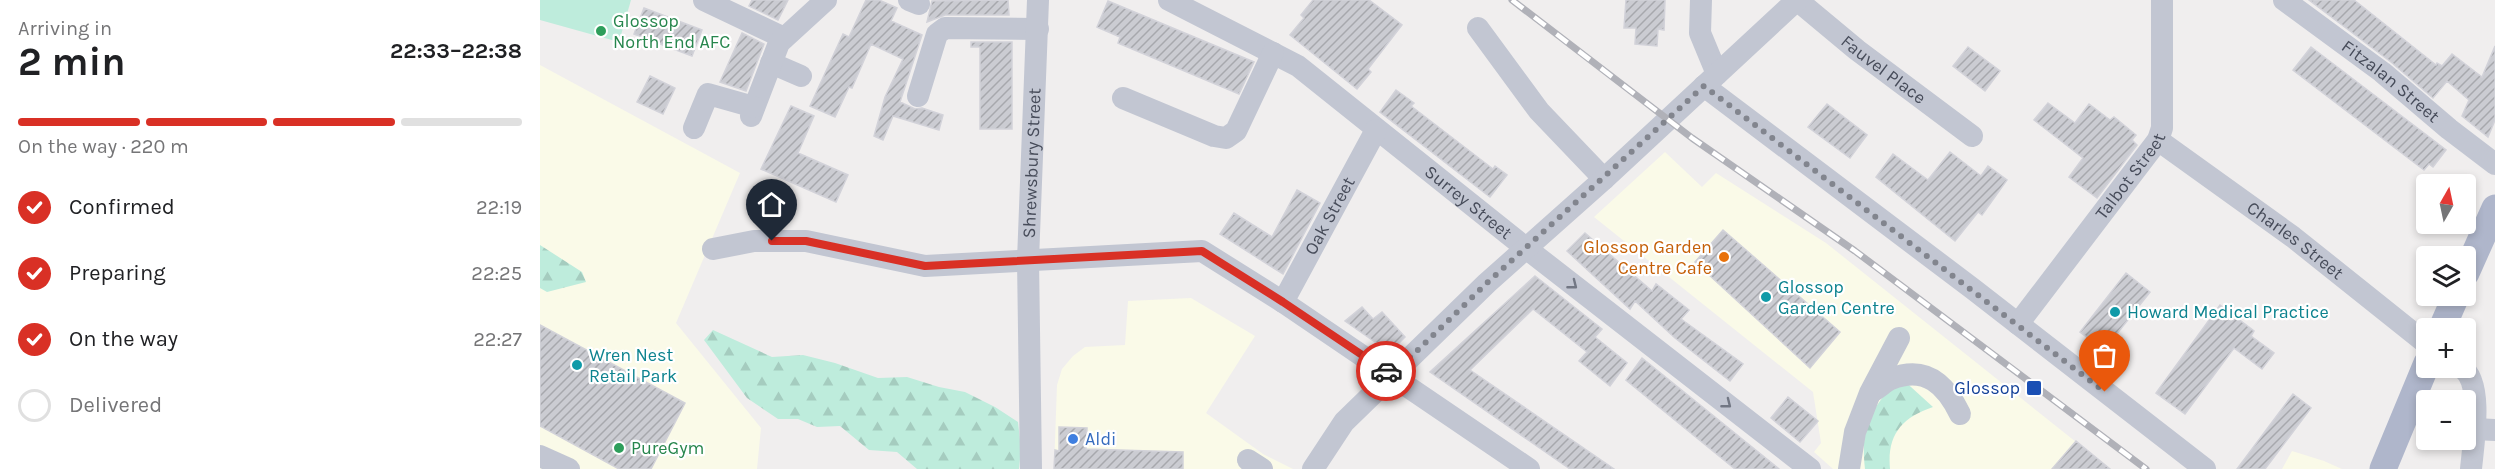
<!DOCTYPE html>
<html lang="en">
<head>
<meta charset="utf-8">
<style>
  body { margin:0; font-family:Karla,sans-serif; background:#f2f2f2; color:#202124; height:100vh; display:flex; flex-direction:column; font-size:22px; white-space:nowrap }
  * { box-sizing:border-box; margin:0 }
  p { font-size:20px; color:#757577 }
  .icon { flex:none; width:33px; height:33px; fill:none; stroke:currentColor; stroke-width:2; stroke-linecap:round; stroke-linejoin:round }
  .map { position:relative; flex:1; overflow:hidden }
  .sheet { display:flex; flex-direction:column; background:#fff; width:540px }
  .sheet>* { flex:none }
  .needle { width:39px; rotate:9deg }
  .controls { position:absolute; left:1876px; top:174px; display:grid; gap:12px }
  .controls a { display:grid; place-items:center; width:60px; height:60px; border-radius:6px; background:#fff; box-shadow:0 3px 9px #0003; font-size:30px }
  .pin { position:absolute; display:grid; place-items:center; width:51px; height:51px; color:#fff; margin:-62px -26px; border-radius:50% 50% 50% 0; rotate:-45deg; box-shadow:0 0 6px #0007 }
  .pin .icon { rotate:45deg }
  .courier { position:absolute; display:grid; place-items:center; width:60px; height:60px; margin:-30px; border:4px solid #d93025; border-radius:50%; background:#fff; color:#222; box-shadow:0 2px 8px #0007 }
  .headline em { font-style:normal; font-weight:700 }
  .headline div { display:flex; flex-direction:column-reverse }
  .headline { display:flex; align-items:center; justify-content:space-between; height:102px; padding:0 18px }
  h1 { font-size:39px; font-weight:700; line-height:45px }
  .bar { display:grid; grid-template-columns:repeat(4,1fr); gap:9px 6px; align-content:center; height:72px; padding:0 18px }
  .bar i { height:8px; border-radius:4px; background:#e0e0e0 }
  .bar .active { background:#d93025 }
  .bar p { grid-column:span 4 }
  ol { padding:0 18px; list-style:none }
  li { display:flex; align-items:center; gap:18px; height:66px }
  li p { margin-inline-start:auto }
  li .icon { padding:6px; border-radius:50%; background:#d93025; color:#fff; stroke-width:4 }
  li:last-child { color:#757577 }
  li i { width:33px; height:33px; border:3px solid #e0e0e0; border-radius:50% }
  main { display:flex; flex:1; min-height:0 }
  .map>svg:first-child { display:block }
  .commercial { fill:#fafae8 }
  .forest { fill:url(#forest-firs) }
  .garden { fill:#beecdc }
  .building { fill:url(#building-hatch); stroke:#d2d2d9; stroke-width:1.5 }
  .lines { fill:none; stroke-linecap:round; stroke-linejoin:round }
  .minor { stroke:#c2c6d2; stroke-width:22 }
  .major { stroke:#afb6cb; stroke-width:27 }
  .rail-casing { stroke:#b0b1b8; stroke-width:7 }
  .rail { stroke:#fff; stroke-width:4.5; stroke-dasharray:14; stroke-linecap:butt }
  .oneway { stroke:#727784 }
  .done { stroke:#82858e; stroke-width:6; stroke-dasharray:0 10.8 }
  .route { stroke:#d93025; stroke-width:8 }
  .leisure-dot { fill:#2e9e5b; stroke:#fff; stroke-width:2 }
  .food-dot { fill:#e8710a; stroke:#fff; stroke-width:2 }
  .culture-dot { fill:#0f9aa8; stroke:#fff; stroke-width:2 }
  .transit-dot { fill:#1a4fb4; stroke:#fff; stroke-width:2 }
  .shop-dot { fill:#3f7fe0; stroke:#fff; stroke-width:2 }
  .labels { text-anchor:middle; dominant-baseline:central; stroke-width:4.5; stroke-linejoin:round; paint-order:stroke }
  .leisure-label { font-size:18px; fill:#27864d; stroke:#fff; text-anchor:start }
  .street-label { font-size:18px; fill:#474c5a; stroke:#fff }
  .food-label { font-size:18px; fill:#c56008; stroke:#fff; text-anchor:end }
  .culture-label { font-size:18px; fill:#0d838f; stroke:#fff; text-anchor:start }
  .transit-label { font-size:18px; fill:#164399; stroke:#fff; text-anchor:end }
  .shop-label { font-size:18px; fill:#366cbe; stroke:#fff; text-anchor:start }
</style>
</head>
<body>
<main>
<section class="sheet">
<div class="headline"><div><h1>2 min</h1><p>Arriving in</p></div><em>22:33–22:38</em></div>
<div class="bar"><i class="active"></i><i class="active"></i><i class="active"></i><i></i><p>On the way · 220 m</p></div>
<ol>
<li><svg class="icon" aria-label="check" viewBox="0 0 24 24"><path d="M5 12l5 5 9-10"/></svg>Confirmed<p>22:19</p></li>
<li><svg class="icon" aria-label="check" viewBox="0 0 24 24"><path d="M5 12l5 5 9-10"/></svg>Preparing<p>22:25</p></li>
<li><svg class="icon" aria-label="check" viewBox="0 0 24 24"><path d="M5 12l5 5 9-10"/></svg>On the way<p>22:27</p></li>
<li><i></i>Delivered</li>
</ol>
</section>
<div class="map">
<svg width="1955" height="469" viewBox="0 0 1955 469">
  <defs>
    <pattern id="forest-firs" width="22" height="20" patternUnits="userSpaceOnUse" patternTransform="scale(1.5)"><rect width="22" height="20" fill="#beecdc"/><path d="M5 1l3.5 6h-7zM16 11l3.5 6h-7z" fill="#a5ccbf"/></pattern>
    <pattern id="building-hatch" width="6" height="6" patternUnits="userSpaceOnUse" patternTransform="scale(1.5)"><rect width="6" height="6" fill="#cbccd2"/><path d="M-1 1l2-2M0 6l6-6M5 7l2-2" fill="none" stroke="#a7a8ad"/></pattern>
  </defs>
  <rect width="100%" height="100%" fill="#f0eeee"/>
  <path class="commercial" d="M 0,65 L 200,173 L 136,323 L 221,428 L 217,469 L 0,469 Z
    M 1125,152 L 1162,187 L 1176,173 L 1286,243 L 1570,469 L 1293,469 L 1274,452 L 1281,443 L 1273,392 L 1054,217 Z
    M 651,298 L 715,336 L 666,413 L 723,454 L 753,469 L 514,469 L 517,385 L 522,369 L 533,356 L 545,347 L 585,345 L 588,301 Z
    M 1752,451 L 1784,461 L 1802,469 L 1742,469 Z"/>
  <path class="forest" d="M 0,245 L 42,272 L 46,282 L 7,292 L 0,288 Z
    M 173,330 L 232,357 L 263,355 L 295,363 L 338,378 L 367,377 L 399,387 L 425,392 L 455,407 L 478,422 L 481,449 L 479,469 L 377,469 L 357,452 L 329,450 L 300,426 L 277,427 L 258,419 L 238,419 L 207,398 L 164,340 Z
    M 1360,377 L 1393,407 C 1361,418 1347,435 1350,469 L 1325,469 C 1320,424 1331,410 1360,377 Z"/>
  <path class="garden" d="M 0,0 L 91,0 L 79,42 L 0,20 Z"/>
  <path class="building" d="M 212,0 L 248,0 L 238,20 L 209,6 Z
    M 326,0 L 339,0 L 357,8 L 351,21 L 382,35 L 360,102 L 375,109 L 382,108 L 403,115 L 399,130 L 353,116 L 343,140 L 334,136 L 345,97 L 363,59 L 331,44 L 312,88 L 309,87 L 295,117 L 270,106 L 303,34 L 309,37 Z
    M 468,0 L 469,15 L 405,15 L 387,22 L 392,1 Z
    M 773,0 L 829,0 L 862,25 L 828,69 L 831,72 L 817,89 L 750,35 L 764,18 L 761,15 Z
    M 1086,0 L 1125,0 L 1124,30 L 1118,29 L 1117,46 L 1095,44 L 1096,28 L 1084,28 Z
    M 1769,0 L 1814,0 L 1896,65 L 1897,63 L 1902,66 L 1912,54 L 1942,77 L 1955,46 L 1955,120 L 1948,137 L 1922,116 L 1929,100 L 1907,81 L 1893,98 L 1851,62 Z
    M 568,1 L 714,62 L 699,94 L 578,43 L 580,37 L 557,27 Z
    M 104,8 L 162,30 L 152,56 L 94,34 Z
    M 202,33 L 224,44 L 206,91 L 180,82 Z
    M 431,42 L 472,42 L 472,129 L 440,129 L 440,47 L 431,47 Z
    M 1428,47 L 1460,71 L 1445,91 L 1413,66 Z
    M 1771,47 L 1906,150 L 1893,167 L 1889,164 L 1884,170 L 1753,70 Z
    M 110,76 L 135,88 L 123,114 L 97,102 Z
    M 856,90 L 874,103 L 871,106 L 953,169 L 955,166 L 967,175 L 950,197 L 840,112 Z
    M 1508,103 L 1535,123 L 1549,104 L 1570,120 L 1574,117 L 1596,135 L 1592,140 L 1597,145 L 1557,198 L 1529,177 L 1543,158 L 1494,120 Z
    M 1287,104 L 1327,135 L 1310,158 L 1268,127 Z
    M 251,106 L 274,116 L 258,153 L 308,175 L 296,202 L 221,169 Z
    M 1410,152 L 1441,176 L 1448,166 L 1467,180 L 1442,215 L 1438,212 L 1415,241 L 1336,177 L 1353,154 L 1388,180 Z
    M 757,190 L 780,203 L 743,274 L 680,234 L 694,213 L 732,237 Z
    M 1183,230 L 1300,332 L 1270,368 L 1155,262 Z
    M 1045,233 L 1112,291 L 1116,284 L 1149,310 L 1141,319 L 1203,364 L 1190,381 L 1135,338 L 1095,301 L 1090,309 L 1027,251 Z
    M 1586,273 L 1610,292 L 1564,350 L 1540,332 Z
    M 995,276 L 1062,329 L 1055,337 L 1087,363 L 1070,386 L 1039,361 L 1047,352 L 993,309 L 930,370 L 1074,469 L 1030,469 L 890,372 Z
    M 1680,305 L 1714,331 L 1711,336 L 1734,353 L 1722,369 L 1694,348 L 1645,414 L 1616,393 Z
    M 822,307 L 833,319 L 842,312 L 865,337 L 854,348 L 845,349 L 805,321 Z
    M 0,325 L 145,403 L 111,469 L 79,469 L 0,426 Z
    M 1102,358 L 1239,469 L 1195,469 L 1086,380 Z
    M 1753,394 L 1771,408 L 1725,469 L 1697,469 Z
    M 1248,397 L 1278,421 L 1260,442 L 1231,418 Z
    M 519,427 L 547,428 L 546,449 L 643,452 L 643,469 L 514,469 L 515,450 L 519,451 Z
    M 1536,441 L 1570,469 L 1512,469 Z"/>
  <g class="lines">
    <g class="minor">
      <path d="M 164,0 L 244,38"/>
      <path d="M 369,0 L 379,4"/>
      <path id="s1" d="M 629,0 L 758,66 L 987,249 L 1270,469"/>
      <path d="M 1161,0 L 1160,33 L 1177,74"/>
      <path id="s2" d="M 1257,0 L 1317,50 L 1432,136"/>
      <path id="s3" d="M 1744,0 L 1842,72 L 1909,129 L 1955,164"/>
      <path d="M 938,28 L 999,111 L 1064,179"/>
      <path d="M 231,63 L 261,76"/>
      <path d="M 1164,86 L 1433,289 L 1665,469"/>
      <path d="M 378,96 L 397,34 L 405,28 L 498,29"/>
      <path d="M 583,98 L 674,136 L 686,138 L 696,131 L 733,53"/>
      <path d="M 211,116 L 239,43 L 286,0"/>
      <path d="M 154,128 L 168,94 L 214,107"/>
      <path id="s4" d="M 1618,140 L 1753,237 L 1887,344"/>
      <path d="M 173,249 L 214,241 L 266,241 L 385,266 L 662,251 L 743,302 L 989,469"/>
      <path id="s5" d="M 743,302 L 836,130"/>
      <path id="s6" d="M 1478,324 L 1618,140 L 1622,128 L 1622,0"/>
      <path d="M 1922,368 C 1944,382 1933,446 1931,469"/>
      <path d="M 1331,392 C 1338,389 1344,382 1351,379 C 1386,365 1406,385 1420,414"/>
      <path d="M 1934,429 L 1955,430"/>
      <path d="M 0,456 L 29,469"/>
      <path d="M 708,460 L 722,469"/>
      <path id="s7" d="M 491,469 L 488,260 L 498,0"/>
      <path d="M 773,469 L 804,422 L 947,283 L 1064,179 L 1257,0"/>
      <path d="M 1309,469 L 1315,432 L 1330,393 L 1359,338"/>
    </g>
    <path class="major" d="M 1926,273 L 1955,208
      M 1902,328 L 1916,296
      M 1843,469 L 1887,363"/>
    <g class="rail-casing">
      <path id="rail" d="M 972,0 L 1152,138 L 1315,251 L 1606,469"/>
    </g>
    <use href="#rail" class="rail"/>
  </g>
  <defs><path id="oneway-chevron" d="M-2-3.5L2.5 0L-2 3.5" fill="none" stroke-width="1.6" stroke-linecap="round" stroke-linejoin="round" transform="scale(1.5)"/></defs>
  <g class="oneway">
    <use href="#oneway-chevron" transform="translate(1033 285) rotate(38)"/>
    <use href="#oneway-chevron" transform="translate(1187 404) rotate(38)"/>
  </g>
  <g class="lines">
    <path class="done" d="M 846,371 L 852,375 L 947,283 L 1164,86 L 1565,392"/>
    <path class="route" d="M 232,241 L 266,241 L 385,266 L 662,251 L 743,302 L 846,371"/>
  </g>
  <g class="leisure-dot">
    <circle cx="61" cy="31" r="6"/>
    <circle cx="79" cy="448" r="6"/>
  </g>
  <circle class="food-dot" cx="1184" cy="257" r="6"/>
  <g class="culture-dot">
    <circle cx="1226" cy="297" r="6"/>
    <circle cx="1575" cy="312" r="6"/>
    <circle cx="37" cy="365" r="6"/>
  </g>
  <rect class="transit-dot" x="1486" y="380" width="16" height="16" rx="3"/>
  <circle class="shop-dot" cx="533" cy="439" r="6"/>
  <g class="labels">
    <g class="leisure-label">
      <text x="73" y="21">Glossop<tspan x="73" dy="21">North End AFC</tspan></text>
      <text x="91" y="448">PureGym</text>
    </g>
    <g class="street-label">
      <text stroke="none"><textPath href="#s2" startOffset="111">Fauvel Place</textPath></text>
      <text stroke="none"><textPath href="#s3" startOffset="134">Fitzalan Street</textPath></text>
      <text stroke="none"><textPath href="#s7" startOffset="306">Shrewsbury Street</textPath></text>
      <text stroke="none"><textPath href="#s6" startOffset="186">Talbot Street</textPath></text>
      <text stroke="none"><textPath href="#s1" startOffset="363">Surrey Street</textPath></text>
      <text stroke="none"><textPath href="#s5" startOffset="98">Oak Street</textPath></text>
      <text stroke="none"><textPath href="#s4" startOffset="170">Charles Street</textPath></text>
    </g>
    <g class="food-label">
      <text x="1172" y="247">Glossop Garden<tspan x="1172" dy="21">Centre Cafe</tspan></text>
    </g>
    <g class="culture-label">
      <text x="1238" y="287">Glossop<tspan x="1238" dy="21">Garden Centre</tspan></text>
      <text x="1587" y="312">Howard Medical Practice</text>
      <text x="49" y="355">Wren Nest<tspan x="49" dy="21">Retail Park</tspan></text>
    </g>
    <g class="transit-label">
      <text x="1480" y="388">Glossop</text>
    </g>
    <g class="shop-label">
      <text x="545" y="439">Aldi</text>
    </g>
  </g>
</svg>
<div class="controls">
<a><svg class="needle" viewBox="-14 -14 28 28"><path d="M0-13l5 13h-10z" fill="#e53935"/><path d="M0 13l5-13h-10z" fill="#757577"/></svg></a>
<a><svg class="icon" aria-label="layers" viewBox="0 0 24 24"><path d="M12 4l9 5-9 5-9-5zM3 14l9 5 9-5"/></svg></a>
<a>+</a>
<a>−</a>
</div>
<div class="pin" style="left:1565px;top:392px;background:#ea580c"><svg class="icon" aria-label="bag" viewBox="0 0 24 24"><path d="M5 8h14l-1 12H6zM9 8a3 3 0 0 1 6 0"/></svg></div>
<div class="pin" style="left:232px;top:241px;background:#1f2937"><svg class="icon" aria-label="home" viewBox="0 0 24 24"><path d="M3 11l9-7 9 7M6 9v11h12V9"/></svg></div>
<div class="courier" style="left:846px;top:371px"><svg class="icon" aria-label="car" viewBox="0 0 24 24"><path d="M5 17H2v-5l4-1 3-4h7l3 4 3 1v5h-3M9 17h6M6 11h13"/><circle cx="7" cy="17" r="2"/><circle cx="17" cy="17" r="2"/></svg></div>
</div>
</main>
</body>
</html>
